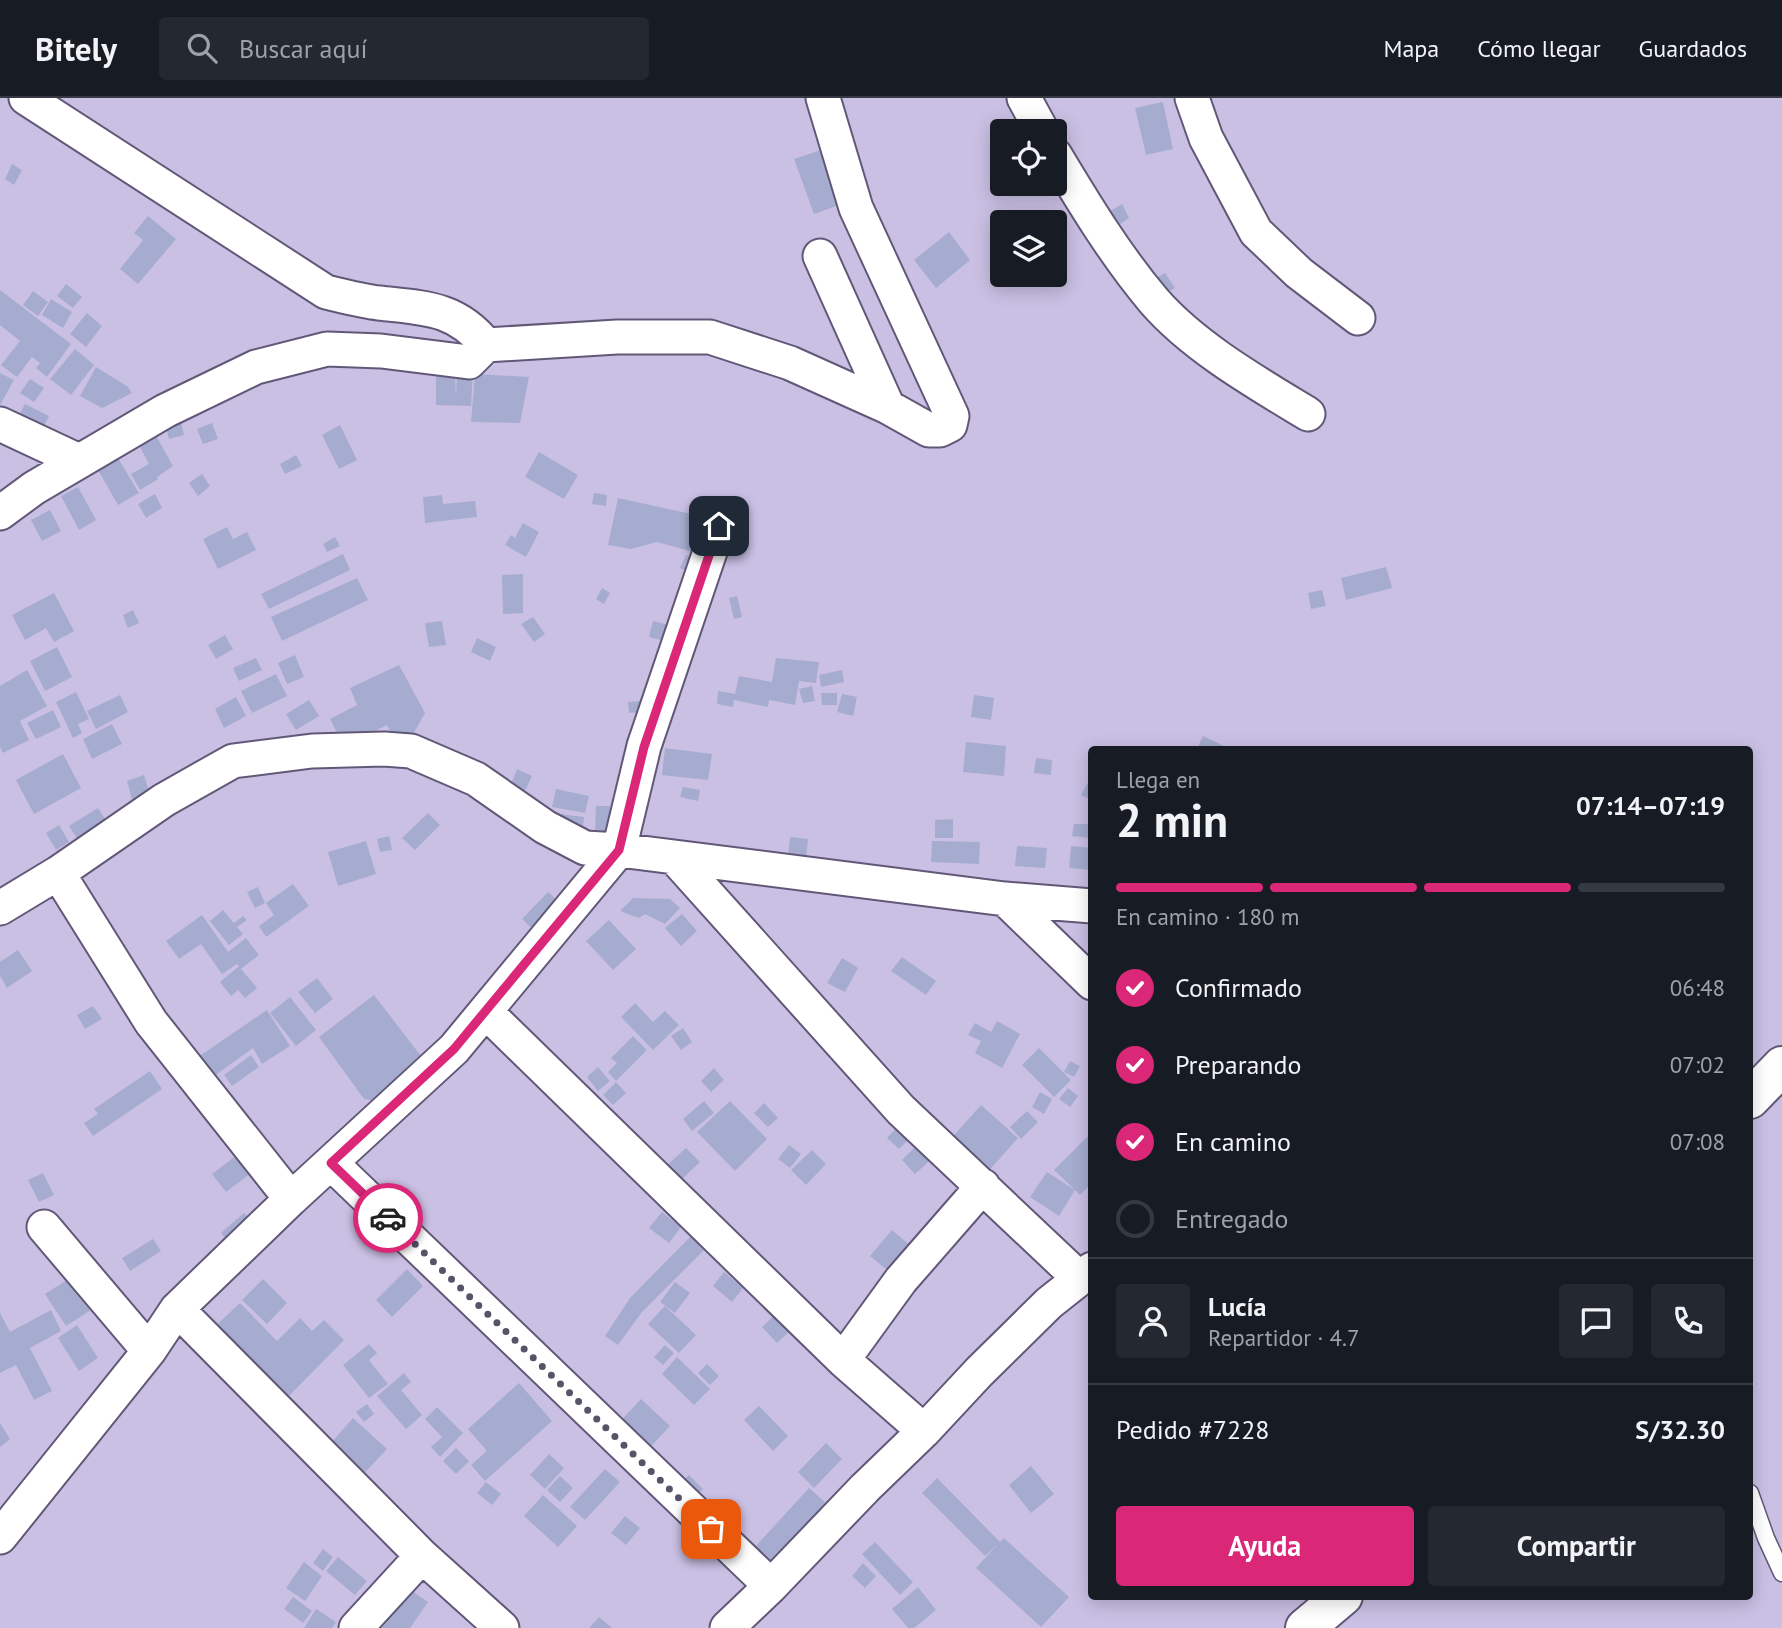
<!DOCTYPE html>
<html lang="es">
<head>
<meta charset="utf-8">
<style>
  body { margin:0; font-family:"PT Sans",sans-serif; background:#242831; color:#f1f3f6; height:100vh; display:flex; flex-direction:column; font-size:26px; white-space:nowrap }
  * { box-sizing:border-box; margin:0 }
  p { font-size:23px; color:#9ea1a6 }
  .icon { flex:none; width:38px; height:38px; fill:none; stroke:currentColor; stroke-width:2; stroke-linecap:round; stroke-linejoin:round }
  .map { position:relative; flex:1; overflow:hidden }
  .panel { position:absolute; left:1088px; top:648px; width:665px; height:854px; display:flex; flex-direction:column; background:#171b24; border-radius:7px; box-shadow:0 4px 18px #0003 }
  .panel>* { flex:none }
  .controls { position:absolute; left:990px; top:21px; display:grid; gap:14px }
  .controls a { display:grid; place-items:center; width:77px; height:77px; border-radius:7px; background:#171b24; box-shadow:0 4px 18px #0003; font-size:35px }
  .pin { position:absolute; display:grid; place-items:center; width:60px; height:60px; color:#fff; margin:-30px; border-radius:14px; box-shadow:0 4px 10px #0006 }
  .courier { position:absolute; display:grid; place-items:center; width:70px; height:70px; margin:-35px; border:5px solid #db2777; border-radius:50%; background:#fff; color:#222; box-shadow:0 2px 9px #0007 }
  .head em { font-style:normal; font-weight:700 }
  .head div { display:flex; flex-direction:column-reverse }
  .head { display:flex; align-items:center; justify-content:space-between; height:119px; padding:0 28px }
  h1 { font-size:46px; font-weight:700; line-height:52px }
  .bar { display:grid; grid-template-columns:repeat(4,1fr); gap:10px 7px; align-content:center; height:84px; padding:0 28px }
  .bar i { height:9px; border-radius:5px; background:#363941 }
  .bar .selected { background:#db2777 }
  .bar p { grid-column:span 4 }
  .line { display:flex; align-items:center; gap:18px; padding:0 28px; border-top:2px solid #363941 }
  .line div { flex:1 }
  .round { display:grid; place-items:center; flex:none; width:74px; height:74px; border-radius:7px; background:#242831 }
  ol { padding:0 28px; list-style:none }
  li { display:flex; align-items:center; gap:21px; height:77px }
  li p { margin-inline-start:auto }
  li .icon { padding:7px; border-radius:50%; background:#db2777; color:#fff; stroke-width:4 }
  li:last-child { color:#9ea1a6 }
  li i { width:38px; height:38px; border:4px solid #363941; border-radius:50% }
  .primary-button { display:flex; gap:14px; margin-top:auto; padding:14px 28px }
  .primary-button a { flex:1; height:80px; border-radius:7px; background:#db2777; color:#fff; font-size:28px; font-weight:700; line-height:80px; text-align:center }
  .primary-button a+a { background:#242831; color:#f1f3f6 }
  header { display:flex; align-items:center; gap:42px; box-sizing:border-box; height:98px; padding:0 35px; background:#171b24; border-bottom:2px solid #363941 }
  header strong { font-size:33px }
  nav { display:flex; gap:38px; margin-inline-start:auto; font-size:24px }
  .search { width:490px; height:63px; background:#242831; display:flex; align-items:center; gap:18px; box-sizing:border-box; padding:0 24px; border-radius:7px; color:#9ea1a6; font-size:26px }
  .map>svg:first-child { display:block }
  .building { fill:#a6accf }
  .lines { fill:none; stroke-linecap:round; stroke-linejoin:round }
  .lane-casing { stroke:#615878; stroke-width:19 }
  .street-casing { stroke:#615878; stroke-width:37 }
  .secondary-casing { stroke:#615878; stroke-width:42 }
  .lane { stroke:#fff; stroke-width:16 }
  .street { stroke:#fff; stroke-width:33 }
  .secondary { stroke:#fff; stroke-width:38 }
  .done { stroke:#595368; stroke-width:7; stroke-dasharray:0 12.6 }
  .route { stroke:#db2777; stroke-width:9 }
</style>
</head>
<body>
<header>
<strong>Bitely</strong>
<div class="search"><svg class="icon" aria-label="search" viewBox="0 0 24 24"><circle cx="10" cy="10" r="6"/><path d="M15 15l6 6"/></svg>Buscar aquí</div>
<nav><a>Mapa</a><a>Cómo llegar</a><a>Guardados</a></nav>
</header>
<div class="map">
<svg width="1782" height="1530" viewBox="0 0 1782 1530">
  <rect width="100%" height="100%" fill="#cac0e4"/>
  <path class="building" d="M 1163,4 L 1173,51 L 1146,57 L 1135,10 Z
    M 830,49 L 850,103 L 814,116 L 794,61 Z
    M 12,66 L 22,72 L 14,87 L 5,81 Z
    M 1122,106 L 1129,120 L 1116,129 L 1105,116 Z
    M 148,118 L 176,141 L 138,186 L 120,171 L 143,142 L 134,135 Z
    M 949,134 L 970,162 L 936,190 L 914,162 Z
    M 1165,175 L 1175,190 L 1160,199 L 1151,183 Z
    M 66,186 L 82,199 L 73,210 L 57,198 Z
    M 0,192 L 71,246 L 47,279 L 36,270 L 40,265 L 32,259 L 17,279 L 1,267 L 20,243 L 0,227 Z
    M 33,193 L 48,204 L 38,218 L 23,207 Z
    M 51,201 L 72,214 L 63,230 L 42,217 Z
    M 87,215 L 102,228 L 86,249 L 70,236 Z
    M 75,251 L 94,267 L 71,297 L 50,281 Z
    M 96,269 L 127,288 L 132,295 L 102,310 L 80,298 Z
    M 0,275 L 14,282 L 0,307 Z
    M 457,275 L 473,276 L 471,308 L 436,307 L 436,278 L 455,278 L 456,300 Z
    M 475,276 L 529,279 L 520,325 L 471,324 Z
    M 30,281 L 44,290 L 34,304 L 20,295 Z
    M 25,306 L 49,318 L 40,336 L 16,323 Z
    M 181,324 L 184,337 L 169,341 L 166,329 Z
    M 212,325 L 218,341 L 203,346 L 197,331 Z
    M 340,327 L 357,362 L 339,371 L 322,337 Z
    M 155,336 L 173,368 L 157,379 L 158,381 L 140,392 L 131,376 L 149,366 L 138,345 Z
    M 539,354 L 578,377 L 564,401 L 525,379 Z
    M 296,357 L 302,368 L 285,376 L 280,366 Z
    M 118,360 L 139,395 L 118,407 L 98,372 Z
    M 202,376 L 210,388 L 198,398 L 189,385 Z
    M 78,389 L 96,422 L 79,432 L 61,398 Z
    M 594,395 L 607,397 L 606,408 L 592,406 Z
    M 155,396 L 162,410 L 146,420 L 138,406 Z
    M 442,397 L 443,406 L 475,403 L 477,419 L 425,425 L 423,399 Z
    M 618,400 L 705,419 L 697,455 L 657,444 L 631,451 L 608,447 Z
    M 50,412 L 61,433 L 42,443 L 31,422 Z
    M 523,425 L 539,434 L 526,459 L 505,447 L 511,437 L 515,440 Z
    M 227,429 L 233,441 L 247,434 L 256,452 L 218,471 L 203,441 Z
    M 335,439 L 340,448 L 327,454 L 323,446 Z
    M 343,456 L 350,472 L 269,511 L 261,496 Z
    M 686,457 L 700,463 L 694,476 L 680,470 Z
    M 1386,469 L 1392,490 L 1346,502 L 1341,480 Z
    M 523,476 L 523,515 L 503,516 L 502,477 Z
    M 357,480 L 368,502 L 282,543 L 271,519 Z
    M 602,490 L 610,495 L 604,506 L 596,501 Z
    M 1322,492 L 1326,508 L 1311,511 L 1308,495 Z
    M 54,495 L 74,533 L 54,544 L 46,530 L 25,542 L 12,517 Z
    M 737,498 L 742,519 L 734,521 L 729,500 Z
    M 133,512 L 139,525 L 128,530 L 123,517 Z
    M 533,519 L 545,536 L 534,544 L 521,526 Z
    M 442,523 L 446,547 L 429,549 L 425,525 Z
    M 653,523 L 677,529 L 672,545 L 649,539 Z
    M 225,537 L 233,551 L 216,561 L 208,547 Z
    M 477,540 L 496,549 L 490,563 L 471,554 Z
    M 57,549 L 72,579 L 45,593 L 30,563 Z
    M 295,557 L 304,579 L 287,586 L 278,565 Z
    M 256,560 L 262,572 L 239,583 L 233,570 Z
    M 776,560 L 819,564 L 816,585 L 799,583 L 795,607 L 769,602 L 768,609 L 734,602 L 733,609 L 717,606 L 718,593 L 735,596 L 739,578 L 772,584 Z
    M 399,567 L 425,615 L 407,647 L 392,637 L 387,627 L 344,648 L 330,621 L 357,607 L 350,590 Z
    M 27,572 L 47,608 L 20,623 L 29,642 L 3,655 L 0,649 L 0,588 Z
    M 842,572 L 844,584 L 821,589 L 819,577 Z
    M 276,576 L 287,598 L 252,615 L 241,593 Z
    M 812,588 L 815,603 L 803,605 L 799,591 Z
    M 76,594 L 89,621 L 78,626 L 82,635 L 73,640 L 56,604 Z
    M 821,595 L 837,595 L 837,607 L 822,607 Z
    M 842,596 L 857,599 L 853,618 L 837,614 Z
    M 120,597 L 128,614 L 96,631 L 87,613 Z
    M 974,597 L 994,600 L 991,622 L 971,619 Z
    M 236,599 L 246,618 L 224,630 L 215,611 Z
    M 309,602 L 319,618 L 296,632 L 286,616 Z
    M 641,603 L 642,614 L 629,615 L 628,604 Z
    M 53,612 L 61,629 L 36,641 L 27,625 Z
    M 112,626 L 122,646 L 92,661 L 83,641 Z
    M 1203,638 L 1224,648 L 1223,651 L 1197,651 Z
    M 966,644 L 1006,648 L 1004,678 L 963,674 Z
    M 665,650 L 712,656 L 708,682 L 662,677 Z
    M 63,656 L 81,690 L 34,716 L 16,682 Z
    M 1036,660 L 1052,662 L 1051,677 L 1034,675 Z
    M 517,671 L 532,678 L 524,695 L 510,689 Z
    M 144,677 L 151,699 L 133,705 L 127,683 Z
    M 1092,677 L 1092,702 L 1081,697 Z
    M 683,689 L 700,692 L 698,703 L 680,699 Z
    M 556,691 L 589,698 L 585,715 L 552,709 Z
    M 596,708 L 610,708 L 609,734 L 595,734 Z
    M 98,710 L 109,727 L 81,746 L 69,728 Z
    M 428,715 L 440,727 L 415,752 L 402,740 Z
    M 560,716 L 584,719 L 582,737 L 557,734 Z
    M 953,721 L 953,740 L 935,740 L 935,722 Z
    M 1074,726 L 1092,726 L 1092,740 L 1072,738 Z
    M 59,727 L 69,744 L 56,752 L 46,735 Z
    M 389,738 L 392,752 L 380,754 L 377,741 Z
    M 790,739 L 808,741 L 806,761 L 788,760 Z
    M 366,743 L 376,776 L 338,788 L 328,754 Z
    M 932,743 L 980,744 L 979,766 L 931,764 Z
    M 1017,748 L 1047,750 L 1045,770 L 1015,768 Z
    M 1071,748 L 1092,750 L 1092,772 L 1069,770 Z
    M 293,786 L 309,808 L 266,839 L 259,828 L 274,817 L 266,805 Z
    M 258,789 L 265,805 L 255,810 L 247,794 Z
    M 548,794 L 564,808 L 538,836 L 522,821 Z
    M 633,800 L 670,801 L 680,810 L 665,826 L 645,816 L 639,820 L 620,813 Z
    M 223,812 L 234,825 L 243,818 L 247,822 L 237,829 L 243,836 L 229,847 L 210,823 Z
    M 682,816 L 697,833 L 681,848 L 665,830 Z
    M 202,817 L 228,854 L 246,840 L 259,857 L 241,871 L 257,890 L 245,900 L 238,892 L 231,898 L 220,884 L 239,868 L 237,866 L 222,876 L 201,846 L 179,861 L 166,843 Z
    M 609,822 L 636,851 L 613,872 L 586,843 Z
    M 18,852 L 32,873 L 7,890 L 0,878 L 0,864 Z
    M 902,859 L 936,883 L 926,897 L 891,873 Z
    M 842,860 L 858,870 L 845,894 L 827,885 Z
    M 317,880 L 333,901 L 315,915 L 298,894 Z
    M 374,897 L 421,958 L 376,1003 L 364,1001 L 319,939 Z
    M 290,899 L 316,932 L 296,948 L 270,915 Z
    M 635,905 L 653,924 L 665,913 L 679,927 L 653,952 L 621,919 Z
    M 93,908 L 102,921 L 85,931 L 77,917 Z
    M 267,912 L 290,948 L 262,966 L 253,950 L 210,981 L 195,961 Z
    M 997,923 L 1020,936 L 1002,970 L 975,955 L 981,943 L 968,937 L 975,925 L 991,934 Z
    M 683,930 L 692,944 L 681,952 L 671,938 Z
    M 633,938 L 647,952 L 616,983 L 608,974 L 617,965 L 611,960 Z
    M 1039,950 L 1071,982 L 1054,999 L 1022,967 Z
    M 251,957 L 259,969 L 232,988 L 224,977 Z
    M 1070,963 L 1080,968 L 1074,979 L 1064,974 Z
    M 598,969 L 610,983 L 598,993 L 587,979 Z
    M 714,970 L 724,982 L 711,994 L 701,983 Z
    M 150,973 L 162,991 L 93,1038 L 84,1025 L 98,1016 L 94,1011 Z
    M 616,984 L 626,995 L 613,1007 L 603,997 Z
    M 1068,990 L 1078,998 L 1070,1009 L 1059,1001 Z
    M 1040,994 L 1052,1001 L 1044,1016 L 1032,1009 Z
    M 704,1003 L 714,1015 L 692,1033 L 683,1021 Z
    M 730,1003 L 767,1041 L 735,1073 L 697,1034 Z
    M 764,1005 L 778,1020 L 768,1029 L 754,1015 Z
    M 981,1007 L 1018,1040 L 986,1076 L 949,1043 Z
    M 1027,1013 L 1038,1024 L 1021,1041 L 1010,1029 Z
    M 899,1027 L 911,1039 L 899,1051 L 887,1040 Z
    M 1088,1038 L 1092,1042 L 1092,1085 L 1080,1097 L 1075,1092 L 1059,1118 L 1030,1099 L 1047,1074 L 1075,1092 L 1054,1072 Z
    M 921,1043 L 935,1058 L 915,1076 L 902,1062 Z
    M 789,1047 L 801,1056 L 790,1070 L 778,1061 Z
    M 686,1050 L 700,1064 L 680,1083 L 666,1068 Z
    M 812,1052 L 826,1066 L 806,1087 L 791,1072 Z
    M 237,1057 L 251,1075 L 226,1094 L 212,1076 Z
    M 43,1075 L 54,1097 L 39,1104 L 28,1082 Z
    M 662,1114 L 681,1129 L 669,1145 L 649,1130 Z
    M 244,1115 L 253,1126 L 231,1147 L 221,1135 Z
    M 892,1132 L 912,1149 L 891,1175 L 870,1158 Z
    M 691,1138 L 704,1152 L 642,1214 L 618,1247 L 605,1238 L 630,1200 Z
    M 153,1141 L 161,1153 L 130,1173 L 122,1160 Z
    M 407,1171 L 423,1188 L 392,1219 L 376,1202 Z
    M 724,1174 L 743,1190 L 732,1204 L 713,1188 Z
    M 70,1180 L 91,1212 L 66,1228 L 45,1196 Z
    M 263,1181 L 287,1205 L 267,1226 L 242,1202 Z
    M 675,1184 L 690,1195 L 675,1215 L 660,1204 Z
    M 240,1205 L 277,1243 L 300,1220 L 312,1233 L 324,1222 L 344,1242 L 280,1307 L 209,1234 Z
    M 665,1208 L 696,1237 L 679,1255 L 648,1226 Z
    M 51,1212 L 61,1233 L 30,1250 L 52,1293 L 34,1302 L 16,1267 L 0,1275 L 0,1215 L 10,1234 Z
    M 776,1216 L 791,1232 L 777,1245 L 762,1229 Z
    M 77,1227 L 98,1260 L 79,1273 L 58,1240 Z
    M 369,1246 L 377,1255 L 369,1262 L 388,1286 L 369,1300 L 343,1267 Z
    M 665,1247 L 674,1255 L 663,1267 L 654,1259 Z
    M 677,1259 L 710,1291 L 694,1307 L 662,1276 Z
    M 707,1266 L 719,1278 L 710,1287 L 698,1275 Z
    M 404,1275 L 411,1284 L 401,1292 L 422,1317 L 406,1331 L 377,1298 Z
    M 519,1285 L 552,1323 L 485,1383 L 471,1367 L 487,1353 L 468,1331 Z
    M 641,1301 L 670,1328 L 642,1358 L 613,1331 Z
    M 367,1306 L 374,1316 L 364,1324 L 356,1314 Z
    M 759,1308 L 788,1338 L 773,1353 L 744,1322 Z
    M 437,1309 L 463,1335 L 440,1359 L 431,1349 L 442,1339 L 425,1321 Z
    M 353,1320 L 387,1351 L 356,1384 L 323,1354 Z
    M 0,1325 L 10,1341 L 0,1349 Z
    M 826,1345 L 842,1361 L 814,1390 L 798,1374 Z
    M 456,1350 L 469,1363 L 456,1376 L 443,1363 Z
    M 549,1356 L 564,1370 L 545,1391 L 530,1377 Z
    M 1031,1368 L 1054,1396 L 1031,1415 L 1009,1387 Z
    M 605,1371 L 620,1384 L 585,1422 L 570,1409 Z
    M 689,1377 L 703,1391 L 692,1402 L 678,1388 Z
    M 560,1378 L 573,1390 L 560,1404 L 547,1392 Z
    M 937,1380 L 1000,1444 L 1004,1440 L 1069,1499 L 1041,1529 L 976,1470 L 998,1446 L 985,1458 L 922,1395 Z
    M 486,1384 L 501,1396 L 492,1407 L 477,1395 Z
    M 809,1390 L 836,1414 L 780,1474 L 754,1450 Z
    M 543,1397 L 577,1428 L 558,1449 L 524,1418 Z
    M 625,1418 L 640,1430 L 626,1447 L 611,1435 Z
    M 875,1444 L 913,1484 L 900,1497 L 862,1456 Z
    M 323,1451 L 333,1459 L 323,1473 L 313,1465 Z
    M 338,1459 L 367,1483 L 355,1497 L 326,1473 Z
    M 304,1464 L 322,1478 L 305,1503 L 286,1490 Z
    M 863,1465 L 876,1478 L 865,1490 L 852,1478 Z
    M 918,1489 L 936,1512 L 914,1530 L 908,1530 L 892,1511 Z
    M 408,1490 L 428,1504 L 410,1530 L 382,1530 Z
    M 293,1499 L 312,1513 L 303,1525 L 284,1511 Z
    M 316,1511 L 336,1524 L 332,1530 L 304,1530 Z
    M 599,1519 L 612,1530 L 589,1530 Z"/>
  <g class="lines">
    <g class="lane-casing">
      <path id="lane" d="M 1750,1395 L 1766,1440 L 1782,1475"/>
    </g>
    <g class="street-casing">
      <path id="street" d="M 1024,0 L 1042,33
        M 1192,0 L 1206,40 L 1256,134 L 1299,175 L 1358,220
        M 1055,57 C 1085,107 1116,158 1154,203 C 1194,249 1257,285 1308,316
        M 820,158 L 888,309
        M 486,247 L 617,239 L 710,239 L 790,265 L 888,309 L 929,332 L 940,332 L 950,327 L 952,318 L 856,110 L 823,0
        M 0,326 L 79,363
        M 0,415 L 34,390 L 165,313 L 256,269 L 327,251 L 381,253 L 469,264 L 486,247 C 456,209 423,210 379,205 C 361,203 343,198 326,194 L 26,0
        M 674,759 L 901,1012 L 1080,1181
        M 58,775 L 151,924 L 291,1101
        M 1005,801 L 1092,885
        M 0,810 L 58,775 L 164,702 L 233,663 L 312,653 L 384,651 L 411,653 L 476,681 L 545,729 L 585,750 L 619,752 L 1005,801 L 1092,808
        M 486,914 L 843,1262 L 924,1333
        M 331,1065 L 771,1488
        M 44,1129 L 149,1253
        M 177,1211 L 422,1458 L 502,1530
        M 843,1262 L 901,1182 L 983,1088
        M 0,1439 L 149,1253 L 177,1211 L 291,1101 L 454,951 L 619,752 L 644,648 L 719,427
        M 356,1530 L 422,1458
        M 727,1530 L 771,1488 L 865,1390 L 924,1333 L 979,1274 L 1049,1205 L 1092,1171"/>
    </g>
    <g class="secondary-casing">
      <path id="secondary" d="M 1750,1001 L 1782,968
        M 1305,1530 L 1343,1498"/>
    </g>
    <use href="#lane" class="lane"/>
    <use href="#street" class="street"/>
    <use href="#secondary" class="secondary"/>
  </g>
  <g class="lines">
    <path class="done" d="M 388,1120 L 711,1431"/>
    <path class="route" d="M 388,1120 L 331,1065 L 454,951 L 619,752 L 644,649 L 719,428"/>
  </g>
</svg>
<div class="controls">
<a><svg class="icon" aria-label="locate" viewBox="0 0 24 24"><circle cx="12" cy="12" r="6"/><path d="M12 2v4M12 18v4M2 12h4M18 12h4"/></svg></a>
<a><svg class="icon" aria-label="layers" viewBox="0 0 24 24"><path d="M12 4l9 5-9 5-9-5zM3 14l9 5 9-5"/></svg></a>
</div>
<div class="pin" style="left:711px;top:1431px;background:#ea580c"><svg class="icon" aria-label="bag" viewBox="0 0 24 24"><path d="M5 8h14l-1 12H6zM9 8a3 3 0 0 1 6 0"/></svg></div>
<div class="pin" style="left:719px;top:428px;background:#1f2937"><svg class="icon" aria-label="home" viewBox="0 0 24 24"><path d="M3 11l9-7 9 7M6 9v11h12V9"/></svg></div>
<div class="courier" style="left:388px;top:1120px"><svg class="icon" aria-label="car" viewBox="0 0 24 24"><path d="M5 17H2v-5l4-1 3-4h7l3 4 3 1v5h-3M9 17h6M6 11h13"/><circle cx="7" cy="17" r="2"/><circle cx="17" cy="17" r="2"/></svg></div>
<section class="panel">
<div class="head"><div><h1>2 min</h1><p>Llega en</p></div><em>07:14–07:19</em></div>
<div class="bar"><i class="selected"></i><i class="selected"></i><i class="selected"></i><i></i><p>En camino · 180 m</p></div>
<ol>
<li><svg class="icon" aria-label="check" viewBox="0 0 24 24"><path d="M5 12l5 5 9-10"/></svg>Confirmado<p>06:48</p></li>
<li><svg class="icon" aria-label="check" viewBox="0 0 24 24"><path d="M5 12l5 5 9-10"/></svg>Preparando<p>07:02</p></li>
<li><svg class="icon" aria-label="check" viewBox="0 0 24 24"><path d="M5 12l5 5 9-10"/></svg>En camino<p>07:08</p></li>
<li><i></i>Entregado</li>
</ol>
<div class="line" style="height:126px"><a class="round"><svg class="icon" aria-label="person" viewBox="0 0 24 24"><circle cx="12" cy="8" r="4"/><path d="M4 21q1-7 8-7t8 7"/></svg></a><div><b>Lucía</b><p>Repartidor · 4.7</p></div><a class="round"><svg class="icon" aria-label="chat" viewBox="0 0 24 24"><path d="M4 5h16v11H9l-5 4z"/></svg></a><a class="round"><svg class="icon" aria-label="phone" viewBox="0 0 24 24"><path d="M5 4h4l2 5-3 2q2 4 5 5l2-3 5 2v4C11 20 4 13 5 4z"/></svg></a></div>
<div class="line" style="height:91px"><div>Pedido #7228</div><b>S/32.30</b></div>
<div class="primary-button"><a>Ayuda</a><a>Compartir</a></div>
</section>
</div>
</body>
</html>
